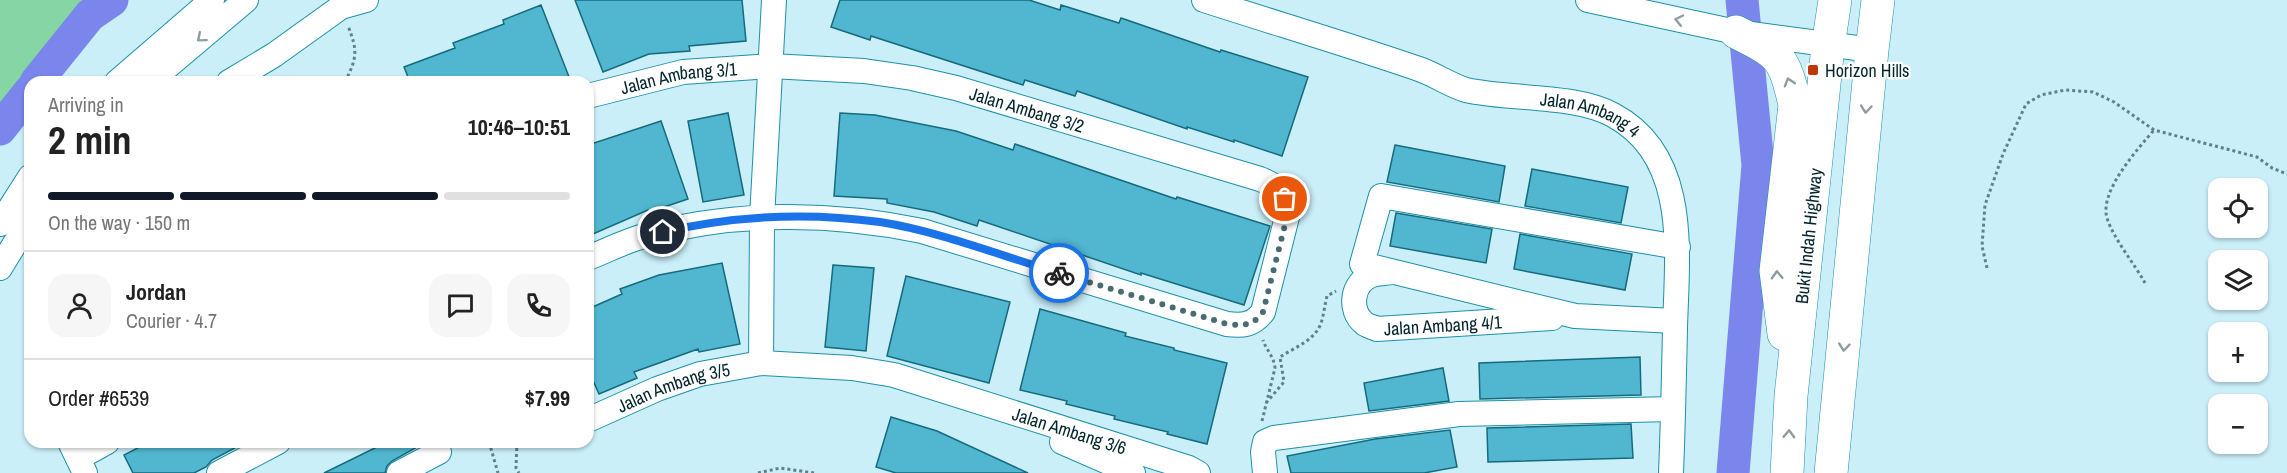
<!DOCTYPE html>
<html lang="en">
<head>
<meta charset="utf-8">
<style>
  body { margin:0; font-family:"Archivo Narrow",sans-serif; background:#f6f6f6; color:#222; height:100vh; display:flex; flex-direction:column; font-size:22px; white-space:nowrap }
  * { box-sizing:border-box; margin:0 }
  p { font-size:20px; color:#767676 }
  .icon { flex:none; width:33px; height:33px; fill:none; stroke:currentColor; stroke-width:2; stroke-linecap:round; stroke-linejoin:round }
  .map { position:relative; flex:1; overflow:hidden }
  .drawer { position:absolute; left:24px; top:76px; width:570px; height:372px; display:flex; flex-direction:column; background:#fff; border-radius:18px; box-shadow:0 2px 4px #0004 }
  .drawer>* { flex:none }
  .tools { position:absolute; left:2208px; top:178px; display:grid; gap:12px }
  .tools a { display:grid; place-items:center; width:60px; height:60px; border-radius:12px; background:#fff; box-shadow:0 2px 4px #0004; font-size:30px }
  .pin { position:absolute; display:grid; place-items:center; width:51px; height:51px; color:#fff; margin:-26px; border:3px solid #fff; border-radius:50%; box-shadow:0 2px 6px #0007 }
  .courier { position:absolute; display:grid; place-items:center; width:60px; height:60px; margin:-30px; border:4px solid #1a73e8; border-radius:50%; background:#fff; color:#222; box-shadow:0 2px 8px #0007 }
  .head em { font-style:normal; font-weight:700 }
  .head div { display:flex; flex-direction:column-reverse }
  .head { display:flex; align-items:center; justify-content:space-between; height:102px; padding:0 24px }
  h1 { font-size:39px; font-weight:700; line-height:45px }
  .bar { display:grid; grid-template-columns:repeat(4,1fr); gap:9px 6px; align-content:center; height:72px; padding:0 24px }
  .bar i { height:8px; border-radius:4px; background:#e0e0e0 }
  .bar .current { background:#111827 }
  .bar p { grid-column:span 4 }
  .line { display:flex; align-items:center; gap:15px; padding:0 24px; border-top:2px solid #e0e0e0 }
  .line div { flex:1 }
  .round { display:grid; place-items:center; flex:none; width:63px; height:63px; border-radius:18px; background:#f6f6f6 }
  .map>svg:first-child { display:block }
  .green { fill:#86d5a5 }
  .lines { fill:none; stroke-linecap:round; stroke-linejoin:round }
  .river { stroke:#7a86ec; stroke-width:33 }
  .building { fill:#51b7d0; stroke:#156a7c; stroke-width:1.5 }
  .minor-casing { stroke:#1e90a8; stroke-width:26 }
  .highway-casing { stroke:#1e90a8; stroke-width:34 }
  .path { stroke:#5e818a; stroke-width:3; stroke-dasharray:3 3; stroke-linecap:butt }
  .minor { stroke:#fff; stroke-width:24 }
  .highway { stroke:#fff; stroke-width:33 }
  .oneway { stroke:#8e9da0 }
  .done { stroke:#496c74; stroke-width:6; stroke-dasharray:0 10.8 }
  .route { stroke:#1a73e8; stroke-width:8 }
  .poi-dot { fill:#bf3706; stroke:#fff; stroke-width:2 }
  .labels { text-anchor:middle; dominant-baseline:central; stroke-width:4.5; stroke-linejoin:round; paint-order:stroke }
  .poi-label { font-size:18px; fill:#04252d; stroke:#fff; text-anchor:start }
  .street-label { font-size:18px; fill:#04252d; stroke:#fff }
</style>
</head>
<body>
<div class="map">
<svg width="2287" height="473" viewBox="0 0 2287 473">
  <rect width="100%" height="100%" fill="#caeff9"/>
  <path class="green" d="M 0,0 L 112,0 L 90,15 L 36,82 L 30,82 L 30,91 L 0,129 Z"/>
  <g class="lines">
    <path class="river" d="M 36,82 L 90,15 L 112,0
      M 0,129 L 30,91
      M 1733,473 L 1758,165 L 1742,0"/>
  </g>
  <path class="building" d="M 575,0 L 742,0 L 746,41 L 689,46 L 690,51 L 649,54 L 603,72 Z
    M 840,0 L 1029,0 L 1060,10 L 1061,5 L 1119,23 L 1121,18 L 1220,52 L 1221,50 L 1308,77 L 1282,156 L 1234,140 L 1234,142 L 1187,127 L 1187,129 L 1077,91 L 1075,96 L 1025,80 L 1023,85 L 871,36 L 870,40 L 831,27 Z
    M 541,5 L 571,82 L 410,82 L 404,67 L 455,48 L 453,43 L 504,24 L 503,20 Z
    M 728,113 L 744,195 L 703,202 L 688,121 Z
    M 840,113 L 875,115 L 956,131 L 1013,150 L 1015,144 L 1176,199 L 1177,197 L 1270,226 L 1244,305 L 1141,273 L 1141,275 L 979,220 L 977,226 L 934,212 L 887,203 L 887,199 L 834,196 Z
    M 661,121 L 688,199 L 649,212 L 648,210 L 593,234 L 588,221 L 588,145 Z
    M 1395,145 L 1505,166 L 1499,202 L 1387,182 Z
    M 1532,169 L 1628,187 L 1621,223 L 1525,206 Z
    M 1396,213 L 1492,229 L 1486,263 L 1390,246 Z
    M 1520,234 L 1632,254 L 1625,290 L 1514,269 Z
    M 722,263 L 740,344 L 699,352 L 698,349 L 634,372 L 637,378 L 599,394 L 588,369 L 588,309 L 622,294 L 620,289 L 659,275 Z
    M 833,265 L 874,268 L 866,351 L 825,347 Z
    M 906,276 L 1010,302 L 989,383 L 887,356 Z
    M 1040,309 L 1126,333 L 1125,336 L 1174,348 L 1174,350 L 1227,363 L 1207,444 L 1167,434 L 1168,432 L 1114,419 L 1115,416 L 1066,404 L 1067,401 L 1020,390 Z
    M 1640,357 L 1641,395 L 1480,399 L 1479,363 Z
    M 1443,368 L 1449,401 L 1369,411 L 1364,383 Z
    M 891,417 L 937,431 L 1028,473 L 896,473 L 876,467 Z
    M 1631,424 L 1633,458 L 1488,462 L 1487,428 Z
    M 1450,430 L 1457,467 L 1424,473 L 1291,473 L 1287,456 L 1375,439 Z
    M 149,442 L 246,442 L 212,460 L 206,467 L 194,473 L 133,473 L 124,455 Z
    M 387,442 L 426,442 L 392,461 L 387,466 L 385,473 L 324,473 Z"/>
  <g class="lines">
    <g class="minor-casing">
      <g id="minor">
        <path id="s1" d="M 1204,0 C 1275,23 1346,44 1416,68 C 1433,73 1449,85 1466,90 C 1510,100 1574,94 1613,115 C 1690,156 1677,254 1675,328 C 1674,376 1673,425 1671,473"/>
        <path d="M 1588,0 L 1736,32 L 1872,50"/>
        <path d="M 117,82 L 212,0"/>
        <path d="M 149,82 L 246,0"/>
        <path d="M 229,82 L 274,55 L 341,7 L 366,0"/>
        <path id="s2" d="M 588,96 L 683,72 L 771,66 L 864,71 L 912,78 L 956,88 L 1260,179 C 1280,187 1284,192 1288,213 L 1263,312 C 1253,325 1243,326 1227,324 L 922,231 C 831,212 734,211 644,236 C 625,241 606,251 588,258"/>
        <path d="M 0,224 L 30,177"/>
        <path d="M 0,268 L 30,219"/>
        <path id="s3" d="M 1392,272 C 1385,273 1378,273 1372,275 C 1352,282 1348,310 1364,323 C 1367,326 1373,327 1377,329 L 1552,318"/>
        <path d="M 1675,321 L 1575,316 L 1362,264 L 1381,196 L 1678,247"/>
        <path d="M 761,363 L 762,218 L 774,0"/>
        <path id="s4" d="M 588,420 L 657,389 L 700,374 L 761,363 L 852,368 L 894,375 L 1189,468 L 1198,473"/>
        <path d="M 70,442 L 85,473"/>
        <path d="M 1062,442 L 1133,473"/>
        <path d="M 78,458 L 107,442"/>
        <path d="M 219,473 L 278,442"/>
        <path d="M 399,473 L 439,452"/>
        <path d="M 1265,473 L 1263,452 L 1265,442 L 1274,438 L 1459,414 L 1673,409"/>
      </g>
    </g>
    <g class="highway-casing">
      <g id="highway">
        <path d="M 1736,32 C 1780,54 1784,56 1795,105 L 1776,271 L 1784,334"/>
        <path id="s5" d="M 1787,473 L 1791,396 L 1828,46 L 1835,0"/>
        <path d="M 1831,473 L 1872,50 L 1878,0"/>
      </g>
    </g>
    <path class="path" d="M 345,82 C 357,58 358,51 348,26
      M 1987,268 L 1982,246 L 1985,205 L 2003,154 L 2026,104 L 2041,95 L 2065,90 L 2093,92 L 2114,102 L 2154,130 L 2257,157 L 2272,168 L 2287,174
      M 2145,283 C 2134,263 2113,238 2107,218 C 2099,191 2138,149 2154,130
      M 1266,403 L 1284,382 L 1280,357 C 1295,347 1317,340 1322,320 C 1324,312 1325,304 1327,296 L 1336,291
      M 1262,421 L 1275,368 C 1274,356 1266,350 1263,340
      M 489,442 L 498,473
      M 517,442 L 516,468 L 519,473
      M 758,473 L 780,468 L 814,473"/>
    <use href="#minor" class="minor"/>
    <use href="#highway" class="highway"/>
  </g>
  <defs><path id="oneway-chevron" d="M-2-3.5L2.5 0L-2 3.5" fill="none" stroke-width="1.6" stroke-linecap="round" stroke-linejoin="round" transform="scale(1.5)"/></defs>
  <g class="oneway">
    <use href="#oneway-chevron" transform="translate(1679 20) rotate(-168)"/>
    <use href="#oneway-chevron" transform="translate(201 38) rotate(140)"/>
    <use href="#oneway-chevron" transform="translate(1789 82) rotate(-107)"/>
    <use href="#oneway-chevron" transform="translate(1866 109) rotate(95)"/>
    <use href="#oneway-chevron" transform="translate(1777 275) rotate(-92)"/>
    <use href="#oneway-chevron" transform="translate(1844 347) rotate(96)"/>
    <use href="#oneway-chevron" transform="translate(1789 434) rotate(-88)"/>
  </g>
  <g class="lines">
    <path class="done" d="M 1059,273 L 1227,324 C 1243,326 1253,326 1263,312 L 1288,213 L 1285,199"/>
    <path class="route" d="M 663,232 C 733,216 808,212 880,222 C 938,231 1002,256 1059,273"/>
  </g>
  <rect class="poi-dot" x="1807" y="64" width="12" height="12" rx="3"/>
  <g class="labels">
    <g class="poi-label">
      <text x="1825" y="70">Horizon Hills</text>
    </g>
    <g class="street-label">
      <text stroke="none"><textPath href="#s2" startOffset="93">Jalan Ambang 3/1</textPath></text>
      <text stroke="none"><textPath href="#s2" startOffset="447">Jalan Ambang 3/2</textPath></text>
      <text stroke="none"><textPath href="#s1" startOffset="405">Jalan Ambang 4</textPath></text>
      <text stroke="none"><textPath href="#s5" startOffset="238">Bukit Indah Highway</textPath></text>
      <text stroke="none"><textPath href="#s3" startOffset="159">Jalan Ambang 4/1</textPath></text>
      <text stroke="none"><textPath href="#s4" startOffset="92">Jalan Ambang 3/5</textPath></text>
      <text stroke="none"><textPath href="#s4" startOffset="501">Jalan Ambang 3/6</textPath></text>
    </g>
  </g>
</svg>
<div class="tools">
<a><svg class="icon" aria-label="locate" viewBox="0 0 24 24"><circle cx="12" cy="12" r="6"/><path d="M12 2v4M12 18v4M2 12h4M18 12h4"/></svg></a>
<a><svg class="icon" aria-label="layers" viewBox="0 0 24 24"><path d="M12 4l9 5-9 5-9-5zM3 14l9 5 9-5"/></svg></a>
<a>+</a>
<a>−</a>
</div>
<div class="pin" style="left:1285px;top:199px;background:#ea580c"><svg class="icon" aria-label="bag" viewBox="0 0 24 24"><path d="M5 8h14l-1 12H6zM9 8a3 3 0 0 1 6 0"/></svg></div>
<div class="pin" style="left:663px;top:232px;background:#1f2937"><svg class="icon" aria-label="home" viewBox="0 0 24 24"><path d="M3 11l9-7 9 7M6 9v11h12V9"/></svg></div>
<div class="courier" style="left:1059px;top:273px"><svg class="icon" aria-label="bike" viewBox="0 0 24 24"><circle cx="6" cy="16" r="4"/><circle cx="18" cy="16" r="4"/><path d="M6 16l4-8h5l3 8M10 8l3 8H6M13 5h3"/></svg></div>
<section class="drawer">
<div class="head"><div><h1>2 min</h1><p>Arriving in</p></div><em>10:46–10:51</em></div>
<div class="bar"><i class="current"></i><i class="current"></i><i class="current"></i><i></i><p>On the way · 150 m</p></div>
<div class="line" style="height:108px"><a class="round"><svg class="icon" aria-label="person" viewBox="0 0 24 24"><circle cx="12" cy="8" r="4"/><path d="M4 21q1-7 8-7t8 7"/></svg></a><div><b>Jordan</b><p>Courier · 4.7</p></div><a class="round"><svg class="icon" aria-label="chat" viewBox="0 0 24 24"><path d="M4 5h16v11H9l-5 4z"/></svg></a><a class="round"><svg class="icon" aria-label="phone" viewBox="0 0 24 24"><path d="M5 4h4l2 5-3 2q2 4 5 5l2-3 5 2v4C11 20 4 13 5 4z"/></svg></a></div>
<div class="line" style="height:78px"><div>Order #6539</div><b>$7.99</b></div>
</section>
</div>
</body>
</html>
